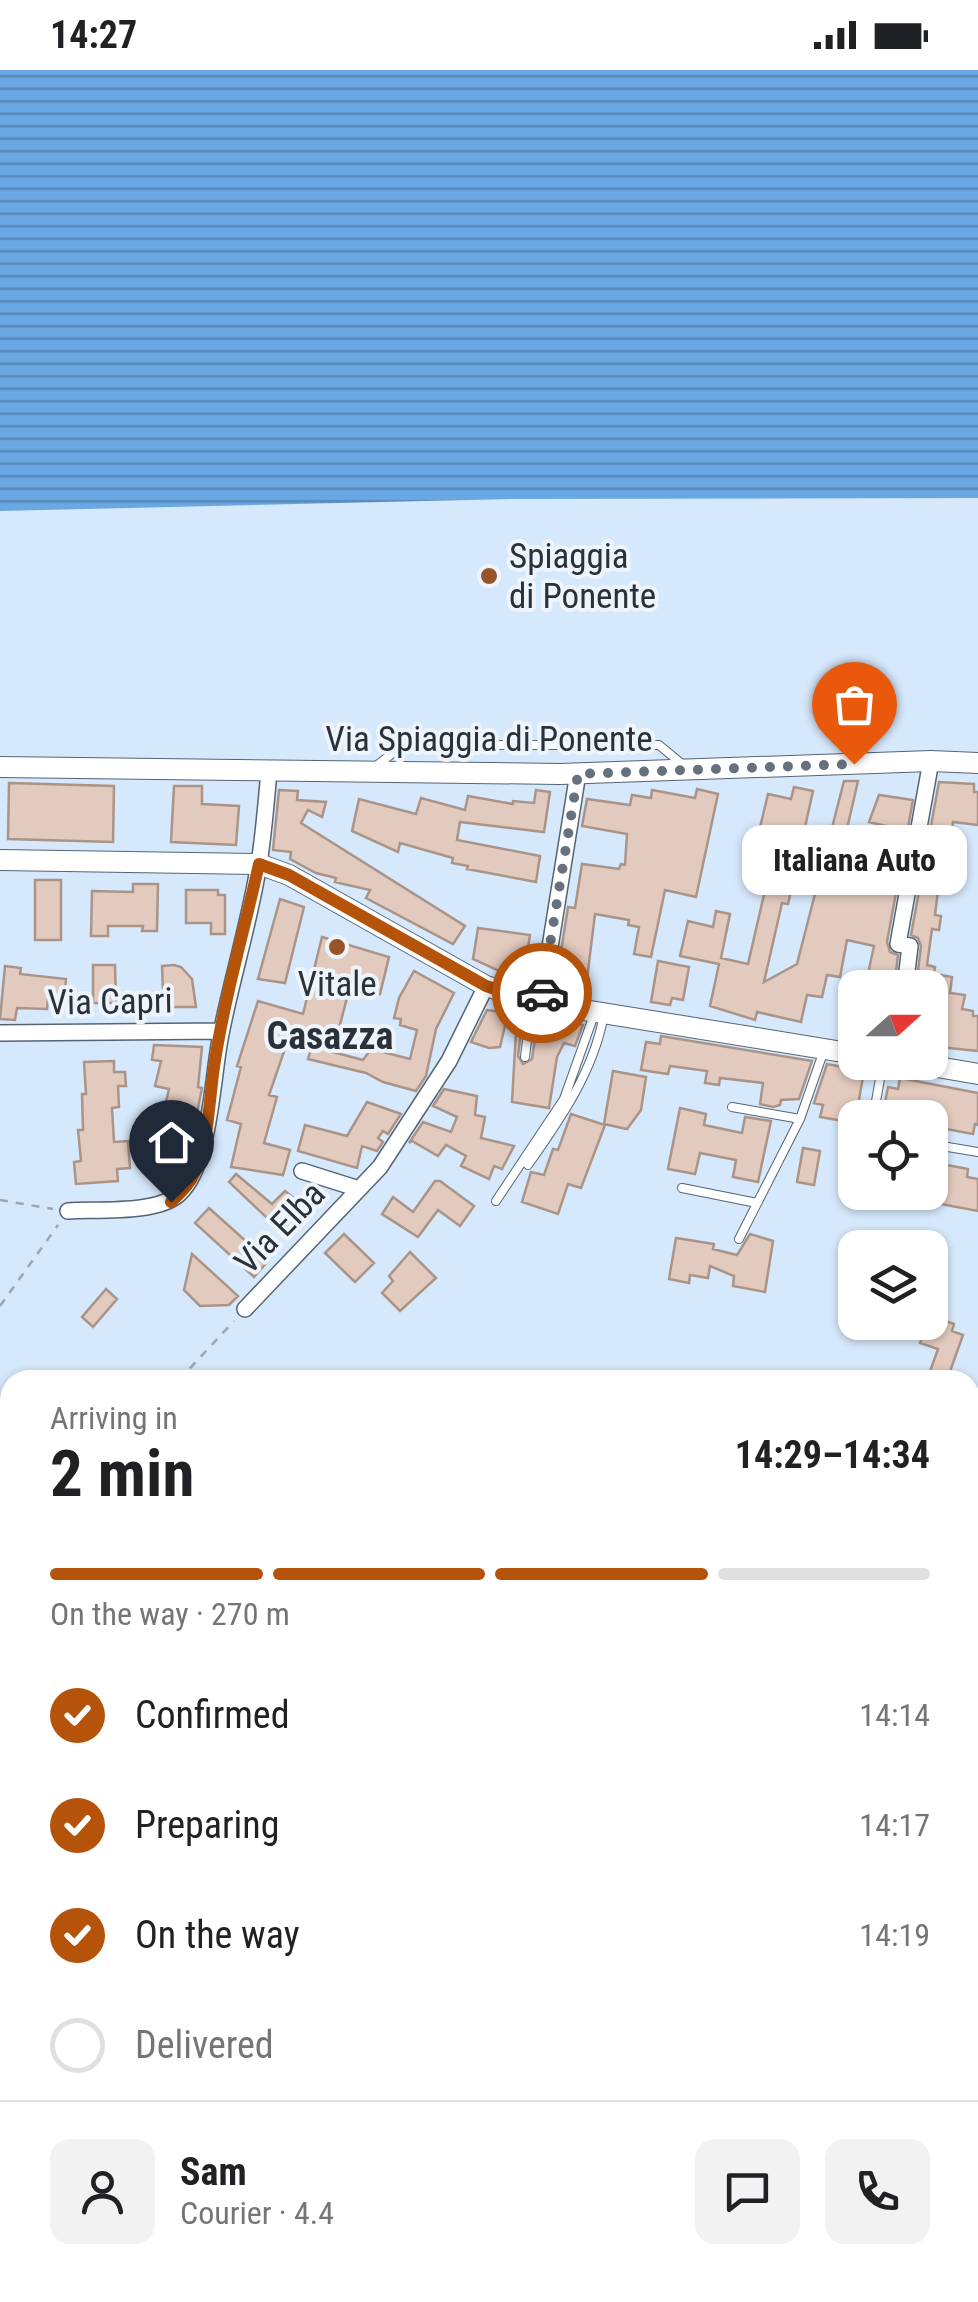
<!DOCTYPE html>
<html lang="en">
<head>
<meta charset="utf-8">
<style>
  body { margin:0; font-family:"Roboto Condensed",sans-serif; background:#f2f2f2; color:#202124; height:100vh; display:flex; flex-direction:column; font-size:38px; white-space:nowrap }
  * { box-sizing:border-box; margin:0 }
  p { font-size:32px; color:#757577 }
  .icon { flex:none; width:55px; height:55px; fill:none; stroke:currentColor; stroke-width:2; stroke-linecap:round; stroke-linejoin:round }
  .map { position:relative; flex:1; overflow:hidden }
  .drawer { position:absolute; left:0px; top:1300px; width:980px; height:932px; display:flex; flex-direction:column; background:#fff; border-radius:30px 30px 0 0; box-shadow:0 2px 8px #0004 }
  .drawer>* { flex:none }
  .needle { width:65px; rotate:69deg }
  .tools { position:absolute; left:838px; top:900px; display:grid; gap:20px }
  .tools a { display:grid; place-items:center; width:110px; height:110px; border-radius:20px; background:#fff; box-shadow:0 2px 8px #0004; font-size:50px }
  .pin { position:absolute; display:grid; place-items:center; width:85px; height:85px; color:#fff; margin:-102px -42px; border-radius:50% 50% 50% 0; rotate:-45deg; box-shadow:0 0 10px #0007 }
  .pin .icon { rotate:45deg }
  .courier { position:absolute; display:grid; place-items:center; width:100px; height:100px; margin:-50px; border:8px solid #b45309; border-radius:50%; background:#fff; color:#222; box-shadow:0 2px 12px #0007 }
  .bubble { position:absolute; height:70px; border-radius:20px; background:#fff; box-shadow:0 2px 8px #0004; font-size:32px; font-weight:700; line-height:70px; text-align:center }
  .headline em { font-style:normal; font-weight:700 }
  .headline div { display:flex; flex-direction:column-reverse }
  .headline { display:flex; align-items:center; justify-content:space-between; height:170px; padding:0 50px }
  h1 { font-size:65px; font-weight:700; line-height:75px }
  .bar { display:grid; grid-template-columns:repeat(4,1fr); gap:15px 10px; align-content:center; height:120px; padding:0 50px }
  .bar i { height:12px; border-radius:8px; background:#e0e0e0 }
  .bar .on { background:#b45309 }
  .bar p { grid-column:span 4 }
  .line { display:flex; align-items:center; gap:25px; padding:0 50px; border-top:2px solid #e0e0e0 }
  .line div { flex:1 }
  .round { display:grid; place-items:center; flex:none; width:105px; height:105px; border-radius:20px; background:#f2f2f2 }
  ol { padding:0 50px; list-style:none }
  li { display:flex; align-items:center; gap:30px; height:110px }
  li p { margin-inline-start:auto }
  li .icon { padding:10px; border-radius:50%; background:#b45309; color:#fff; stroke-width:4 }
  li:last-child { color:#757577 }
  li i { width:55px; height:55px; border:5px solid #e0e0e0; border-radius:50% }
  .status { display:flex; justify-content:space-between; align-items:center; height:70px; padding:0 50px; background:#fff; direction:ltr }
  .status svg { height:28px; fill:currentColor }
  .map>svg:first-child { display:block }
  .water { fill:url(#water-rules) }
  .building { fill:#e2cabe; stroke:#aa9488; stroke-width:2.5 }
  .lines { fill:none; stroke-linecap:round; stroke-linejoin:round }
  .lane-casing { stroke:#546474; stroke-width:10 }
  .street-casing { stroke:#546474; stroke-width:18 }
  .secondary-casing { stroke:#546474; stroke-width:22 }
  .path { stroke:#99a7b6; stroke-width:2.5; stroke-dasharray:8 8; stroke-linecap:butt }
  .lane { stroke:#fff; stroke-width:8 }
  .street { stroke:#fff; stroke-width:15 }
  .secondary { stroke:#fff; stroke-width:20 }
  .done { stroke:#66717d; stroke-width:10; stroke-dasharray:0 18 }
  .route { stroke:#b45309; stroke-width:12 }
  .poi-dot { fill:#985329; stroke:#edf4fc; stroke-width:4 }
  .labels { text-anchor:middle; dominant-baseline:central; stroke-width:8; stroke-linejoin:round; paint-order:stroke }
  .poi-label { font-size:35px; fill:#2a3139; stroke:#edf4fc; text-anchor:start }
  .street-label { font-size:35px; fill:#2a3139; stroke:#edf4fc }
  .neighbourhood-label { font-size:38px; font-weight:bold; fill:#2a3139; stroke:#edf4fc }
</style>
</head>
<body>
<div class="status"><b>14:27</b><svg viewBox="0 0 49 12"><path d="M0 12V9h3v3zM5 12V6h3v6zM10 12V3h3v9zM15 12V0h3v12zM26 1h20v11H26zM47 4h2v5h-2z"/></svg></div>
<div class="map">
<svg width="978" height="2232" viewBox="0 0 978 2232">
  <defs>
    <pattern id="water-rules" width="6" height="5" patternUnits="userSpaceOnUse" patternTransform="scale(2.5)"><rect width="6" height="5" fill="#6aa8e3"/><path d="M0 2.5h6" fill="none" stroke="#5789b9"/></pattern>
  </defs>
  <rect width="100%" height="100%" fill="#d6e8fb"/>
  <path class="water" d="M 0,0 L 978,0 L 978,428 L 512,429 L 0,441 Z"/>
  <path class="building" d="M 844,711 L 858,711 L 838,798 L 850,802 L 858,780 L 883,786 L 890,757 L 869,752 L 879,725 L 913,730 L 887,872 L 890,882 L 898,885 L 894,918 L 865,918 L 874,876 L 847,870 L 840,907 L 827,905 L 822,927 L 807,925 L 801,952 L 757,942 L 755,950 L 710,936 L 719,894 L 680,886 L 688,851 L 713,857 L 716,841 L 730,844 L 721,888 L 748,894 L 765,820 L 753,817 L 756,802 L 768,805 L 775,774 L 757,770 L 768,724 L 791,729 L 794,717 L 813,721 L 788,834 L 782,833 L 764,912 L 797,894 Z
    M 939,712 L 974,714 L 974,722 L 978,722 L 978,755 L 953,752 L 947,797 L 941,796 L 935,845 L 941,846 L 939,860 L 932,859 L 927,895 L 935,897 L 934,904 L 952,907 L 950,923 L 965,925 L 962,939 L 973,941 L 973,946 L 978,946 L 978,981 L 930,976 L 930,918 L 916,918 L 921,876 L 918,868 L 911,865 Z
    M 9,713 L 114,716 L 113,772 L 8,769 Z
    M 174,716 L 202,716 L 202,734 L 239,736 L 236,775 L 171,772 Z
    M 697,719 L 718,724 L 696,827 L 665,820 L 651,887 L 634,884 L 639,857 L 628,855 L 629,850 L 595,844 L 585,925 L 555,919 L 568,837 L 575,838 L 582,794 L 619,799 L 621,794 L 625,795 L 627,764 L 582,756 L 587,729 L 630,735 L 632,725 L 651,728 L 652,720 L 695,728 Z
    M 279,720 L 298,721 L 297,730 L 326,732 L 322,747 L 308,740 L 301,753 L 465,856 L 453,874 L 366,828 L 370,820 L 335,812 L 336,808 L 316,803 L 290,789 L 291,782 L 273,780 Z
    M 536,720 L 550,722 L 544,762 L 460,752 L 457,770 L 540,786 L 536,812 L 467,799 L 468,796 L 452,793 L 453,788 L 400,773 L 398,782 L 352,761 L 359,729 L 416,744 L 421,728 L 465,740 L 468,726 L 513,734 L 513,731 L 534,733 Z
    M 35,810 L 61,810 L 61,870 L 35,870 Z
    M 133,814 L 158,814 L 157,861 L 142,861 L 143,856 L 108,856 L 108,866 L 91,866 L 92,821 L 133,822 Z
    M 186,820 L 218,820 L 218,825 L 225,825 L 225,864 L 211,864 L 211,853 L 186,853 Z
    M 280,829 L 304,837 L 285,913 L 258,909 Z
    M 478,858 L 530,865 L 526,890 L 534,892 L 530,915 L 473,889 Z
    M 322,867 L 389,887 L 380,924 L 349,920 L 333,982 L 363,990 L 371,979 L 410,989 L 417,960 L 400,955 L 401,949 L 394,948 L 399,928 L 414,901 L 454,923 L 436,959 L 426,1006 L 416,1021 L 383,1012 L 366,1003 L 308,989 L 313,972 L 290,964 L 269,1025 L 277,1027 L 264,1073 L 290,1080 L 283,1105 L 231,1097 L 241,1054 L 227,1050 L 241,997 L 237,996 L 258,931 L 303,944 Z
    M 658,891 L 689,897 L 683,930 L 672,928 L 670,935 L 651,932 Z
    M 93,895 L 115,895 L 116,933 L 93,933 Z
    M 174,895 L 181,897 L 192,909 L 196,937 L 155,937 L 154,922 L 163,921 L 162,896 Z
    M 5,896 L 21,898 L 20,904 L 66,909 L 64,929 L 48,928 L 47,939 L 17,938 L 15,950 L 0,949 Z
    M 487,940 L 508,943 L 500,977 L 489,978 L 471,972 Z
    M 517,944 L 523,945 L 518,986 L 523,994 L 532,989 L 538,947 L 583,955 L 575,976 L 564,973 L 557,987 L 549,1038 L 512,1032 Z
    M 661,966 L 812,991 L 799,1029 L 781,1030 L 780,1035 L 773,1037 L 760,1034 L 763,1013 L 720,1008 L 719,1015 L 705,1013 L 707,1001 L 670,996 L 668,1004 L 641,1000 L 646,972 L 660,974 Z
    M 154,975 L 202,977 L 198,1017 L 202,1018 L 190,1077 L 186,1075 L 179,1103 L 173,1102 L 170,1115 L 153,1111 L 157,1096 L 151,1097 L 169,1019 L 155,1016 L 161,991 L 152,990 Z
    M 114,991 L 114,1002 L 125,1002 L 126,1016 L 118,1016 L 119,1037 L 112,1038 L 114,1072 L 128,1071 L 130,1098 L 117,1099 L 118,1111 L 76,1114 L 74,1092 L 81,1091 L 78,1060 L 83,1060 L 82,1024 L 86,1024 L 84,992 Z
    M 827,994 L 864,1001 L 855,1053 L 820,1047 L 823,1035 L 814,1033 Z
    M 613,1001 L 646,1007 L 641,1040 L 627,1059 L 604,1054 Z
    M 900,1008 L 978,1023 L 978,1055 L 975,1054 L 973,1064 L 941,1058 L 942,1050 L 930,1048 L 913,1045 L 912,1048 L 882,1048 L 888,1017 L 898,1019 Z
    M 444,1019 L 477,1026 L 475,1045 L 485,1047 L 481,1068 L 514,1076 L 502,1099 L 494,1096 L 489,1109 L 461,1096 L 466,1086 L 446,1075 L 438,1086 L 412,1071 L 409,1073 L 423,1052 L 451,1062 L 457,1047 L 433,1036 Z
    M 367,1032 L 401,1044 L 388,1064 L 383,1061 L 378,1068 L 383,1072 L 377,1081 L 362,1076 L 357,1098 L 298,1081 L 305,1055 L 347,1066 Z
    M 680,1038 L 706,1044 L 704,1055 L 742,1063 L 745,1047 L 771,1051 L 758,1112 L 733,1107 L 736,1090 L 700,1083 L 695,1104 L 668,1099 Z
    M 571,1044 L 605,1055 L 581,1118 L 568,1114 L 558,1144 L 522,1132 L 531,1102 L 544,1105 L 553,1079 L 558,1080 Z
    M 803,1078 L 820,1081 L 814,1115 L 797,1112 Z
    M 936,1093 L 968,1099 L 967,1107 L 978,1109 L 978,1141 L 930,1132 L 930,1099 L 935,1100 Z
    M 236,1104 L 272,1134 L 285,1121 L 296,1130 L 302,1126 L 310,1136 L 284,1164 L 229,1112 Z
    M 435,1111 L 440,1111 L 474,1136 L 460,1156 L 438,1140 L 418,1167 L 382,1144 L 393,1127 L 413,1142 Z
    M 209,1138 L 268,1191 L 254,1207 L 195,1153 Z
    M 344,1164 L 374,1193 L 355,1212 L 325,1183 Z
    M 750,1164 L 773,1171 L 765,1222 L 733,1216 L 734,1206 L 710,1196 L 708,1208 L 690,1205 L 689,1213 L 669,1209 L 676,1168 L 714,1174 L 713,1179 L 737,1185 Z
    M 410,1182 L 436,1208 L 400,1241 L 382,1223 L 393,1211 L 389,1206 Z
    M 192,1184 L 238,1226 L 229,1235 L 200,1236 L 184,1220 Z
    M 106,1219 L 117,1229 L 93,1257 L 82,1247 Z
    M 930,1245 L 954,1254 L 952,1261 L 963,1265 L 947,1310 L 927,1310 L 938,1279 L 920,1273 Z"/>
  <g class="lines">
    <g class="lane-casing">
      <path id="lane" d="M 375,697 L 403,675 L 659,675 L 682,694
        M 525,987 L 532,930
        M 732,1037 L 800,1049
        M 873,1048 L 883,992
        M 930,1074 L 978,1082
        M 528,1095 C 561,1048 594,1001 604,944
        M 682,1118 L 757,1133
        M 496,1131 L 564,1029 L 595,942
        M 739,1169 L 800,1049 L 823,983
        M 970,1948 L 978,1959
        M 784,2222 L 791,2232
        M 977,2232 L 978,2231"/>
    </g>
    <g class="street-casing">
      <path id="street" d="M 905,918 L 910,876 L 898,874 L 931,691
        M 541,933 L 578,703
        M 0,963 L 221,961
        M 302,1101 L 359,1119
        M 68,1141 C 98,1139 157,1144 179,1124 C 211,1095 212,1006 221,964 C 232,907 250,851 259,793 C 264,763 266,732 269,702
        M 245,1239 L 380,1097 L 449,991 L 486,916
        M 970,1354 L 978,1342
        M 0,1842 L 10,1837
        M 0,2108 L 10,2104"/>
    </g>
    <g class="secondary-casing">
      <path id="secondary" d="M 0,697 L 560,704 L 931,691 L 978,693
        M 0,790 L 259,794 L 289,805 L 486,916 L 541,933 L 855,984
        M 908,992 L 978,1004"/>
    </g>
    <path class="path" d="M 0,1130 L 53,1139
      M 0,1236 L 58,1155
      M 179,1310 L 234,1251
      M 0,1502 L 10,1491
      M 970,1541 L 978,1546"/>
    <use href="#lane" class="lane"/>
    <use href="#street" class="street"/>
    <use href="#secondary" class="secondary"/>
  </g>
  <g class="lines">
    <path class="done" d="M 542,923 L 578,704 L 854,694"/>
    <path class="route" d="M 171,1132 C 181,1123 190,1114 195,1102 C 209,1069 209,1031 214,997 C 224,929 244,861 259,794 L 289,805 L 486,916 L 541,934 L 542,923"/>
  </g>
  <g class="poi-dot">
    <circle cx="489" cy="506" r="10"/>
    <circle cx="337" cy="877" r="10"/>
  </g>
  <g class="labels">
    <g class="poi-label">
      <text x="509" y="486">Spiaggia<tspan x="509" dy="40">di Ponente</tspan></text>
      <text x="337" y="914" text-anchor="middle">Vitale</text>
    </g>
    <g class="street-label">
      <text x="489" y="669">Via Spiaggia di Ponente</text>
      <text transform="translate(110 932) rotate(-1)">Via Capri</text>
      <text transform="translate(280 1158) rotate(-46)">Via Elba</text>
    </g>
    <g class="neighbourhood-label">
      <text x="330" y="966">Casazza</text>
    </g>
  </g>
</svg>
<div class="tools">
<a><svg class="needle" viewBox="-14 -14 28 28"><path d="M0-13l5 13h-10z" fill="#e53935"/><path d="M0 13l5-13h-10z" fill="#757577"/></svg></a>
<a><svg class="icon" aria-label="locate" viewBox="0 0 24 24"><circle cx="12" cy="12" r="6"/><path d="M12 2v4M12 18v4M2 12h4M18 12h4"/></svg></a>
<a><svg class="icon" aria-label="layers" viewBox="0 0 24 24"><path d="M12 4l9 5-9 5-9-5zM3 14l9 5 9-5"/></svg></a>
</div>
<div class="pin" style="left:854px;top:694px;background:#ea580c"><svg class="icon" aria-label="bag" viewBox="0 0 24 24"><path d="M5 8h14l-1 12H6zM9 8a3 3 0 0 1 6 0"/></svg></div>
<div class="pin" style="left:171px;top:1132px;background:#1f2937"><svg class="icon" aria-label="home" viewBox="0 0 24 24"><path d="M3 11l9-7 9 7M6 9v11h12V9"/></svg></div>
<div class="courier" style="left:542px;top:923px"><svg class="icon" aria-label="car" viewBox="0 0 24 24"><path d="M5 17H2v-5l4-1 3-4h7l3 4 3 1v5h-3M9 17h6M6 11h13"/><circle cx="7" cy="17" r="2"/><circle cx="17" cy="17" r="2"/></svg></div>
<div class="bubble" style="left:742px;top:755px;width:225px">Italiana Auto</div>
<section class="drawer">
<div class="headline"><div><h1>2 min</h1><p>Arriving in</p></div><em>14:29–14:34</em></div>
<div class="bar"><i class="on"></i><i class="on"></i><i class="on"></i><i></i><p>On the way · 270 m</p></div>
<ol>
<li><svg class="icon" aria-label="check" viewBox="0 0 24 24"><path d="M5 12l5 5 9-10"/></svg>Confirmed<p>14:14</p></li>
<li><svg class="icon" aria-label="check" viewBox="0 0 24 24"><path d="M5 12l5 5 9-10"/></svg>Preparing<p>14:17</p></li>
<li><svg class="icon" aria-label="check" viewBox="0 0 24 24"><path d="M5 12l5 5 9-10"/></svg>On the way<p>14:19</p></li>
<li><i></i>Delivered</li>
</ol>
<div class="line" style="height:180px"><a class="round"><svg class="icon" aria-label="person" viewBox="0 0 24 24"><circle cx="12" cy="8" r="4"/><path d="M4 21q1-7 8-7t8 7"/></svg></a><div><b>Sam</b><p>Courier · 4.4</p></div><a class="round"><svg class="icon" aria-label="chat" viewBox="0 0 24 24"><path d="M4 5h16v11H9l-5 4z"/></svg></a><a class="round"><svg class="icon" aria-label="phone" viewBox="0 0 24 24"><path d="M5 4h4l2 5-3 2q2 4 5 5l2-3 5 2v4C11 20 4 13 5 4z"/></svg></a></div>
</section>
</div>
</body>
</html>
